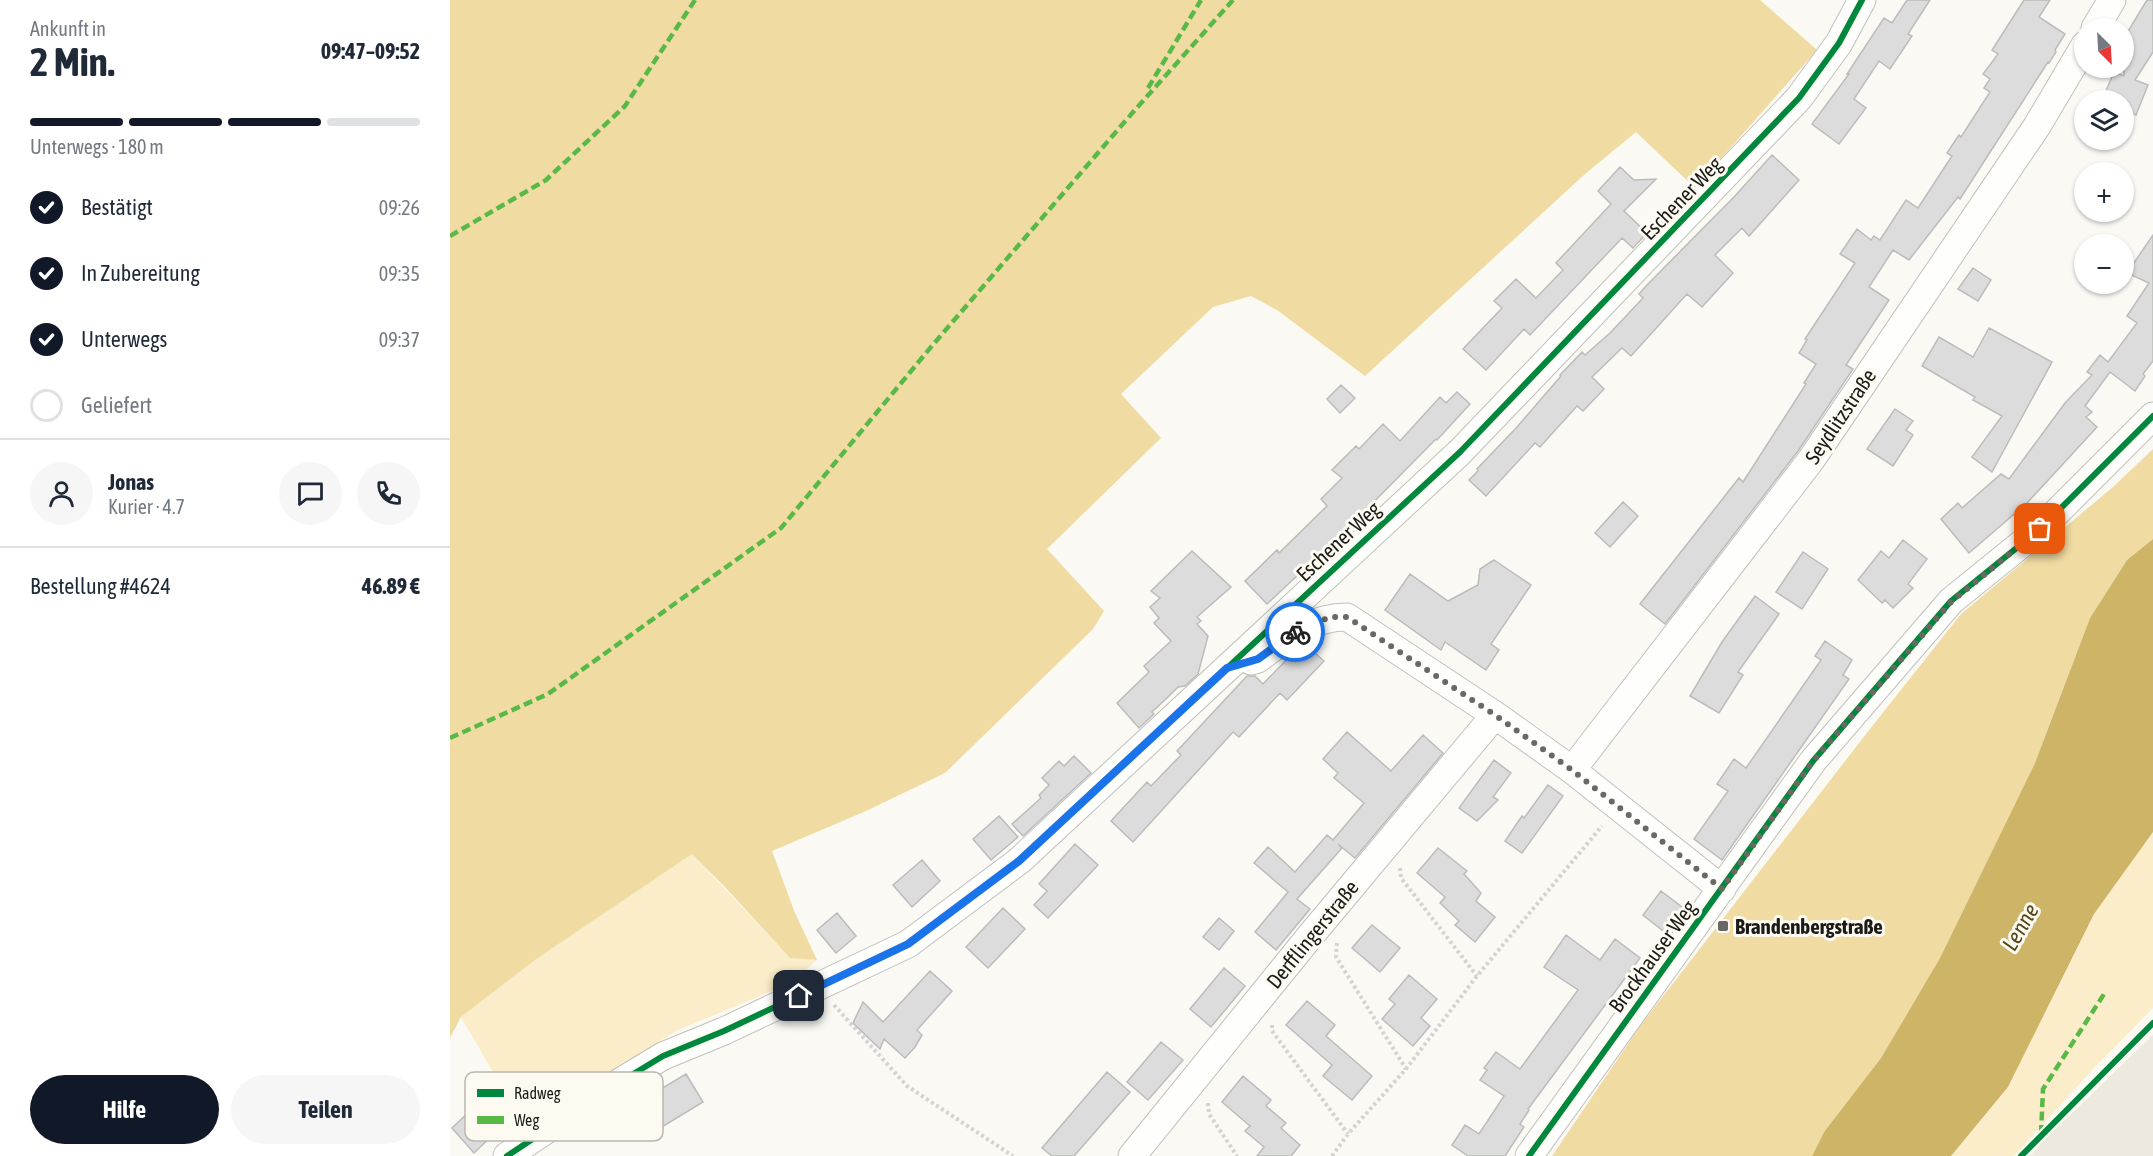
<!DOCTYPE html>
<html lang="de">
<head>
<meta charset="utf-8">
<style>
  body { margin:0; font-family:"Asap Condensed",sans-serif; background:#f6f6f7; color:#1f2937; height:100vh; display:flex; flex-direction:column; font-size:22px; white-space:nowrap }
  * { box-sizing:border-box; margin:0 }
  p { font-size:20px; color:#747a83 }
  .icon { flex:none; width:33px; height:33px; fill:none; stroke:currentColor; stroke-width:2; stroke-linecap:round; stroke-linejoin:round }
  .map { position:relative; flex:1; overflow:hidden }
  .panel { display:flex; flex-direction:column; background:#fff; width:450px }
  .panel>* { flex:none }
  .needle { width:39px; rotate:156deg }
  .tools { position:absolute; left:1624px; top:18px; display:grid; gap:12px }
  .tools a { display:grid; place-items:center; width:60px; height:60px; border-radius:50%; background:#fff; box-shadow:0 2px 4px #0004; font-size:30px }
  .pin { position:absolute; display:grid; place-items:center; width:51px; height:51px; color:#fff; margin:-26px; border-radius:12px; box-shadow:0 3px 9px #0006 }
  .courier { position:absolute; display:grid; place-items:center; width:60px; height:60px; margin:-30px; border:4px solid #1a73e8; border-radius:50%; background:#fff; color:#222; box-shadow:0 2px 8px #0007 }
  .overview em { font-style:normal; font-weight:700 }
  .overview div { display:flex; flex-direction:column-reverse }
  .overview { display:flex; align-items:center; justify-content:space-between; height:102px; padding:0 30px }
  h1 { font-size:39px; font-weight:700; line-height:45px }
  .bar { display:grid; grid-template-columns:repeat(4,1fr); gap:9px 6px; align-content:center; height:72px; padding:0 30px }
  .bar i { height:8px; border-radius:4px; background:#e0e1e3 }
  .bar .current { background:#111827 }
  .bar p { grid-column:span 4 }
  .line { display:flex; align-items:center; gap:15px; padding:0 30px; border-top:2px solid #e0e1e3 }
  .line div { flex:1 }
  .round { display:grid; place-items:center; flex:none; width:63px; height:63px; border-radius:32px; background:#f6f6f7 }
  ol { padding:0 30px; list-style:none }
  li { display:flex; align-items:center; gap:18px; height:66px }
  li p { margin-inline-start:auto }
  li .icon { padding:6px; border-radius:50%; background:#111827; color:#fff; stroke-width:4 }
  li:last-child { color:#747a83 }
  li i { width:33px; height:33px; border:3px solid #e0e1e3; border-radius:50% }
  .primary-button { display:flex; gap:12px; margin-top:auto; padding:12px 30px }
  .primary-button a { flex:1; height:69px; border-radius:36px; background:#111827; color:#fff; font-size:24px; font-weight:700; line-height:69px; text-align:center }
  .primary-button a+a { background:#f6f6f7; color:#1f2937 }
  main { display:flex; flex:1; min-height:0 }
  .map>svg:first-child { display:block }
  .built { fill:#ede9df }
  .green { fill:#fbedc9 }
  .forest { fill:#f0dca2 }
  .water { fill:#cdb467 }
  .building { fill:#dbdcdb; stroke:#bbbcbb; stroke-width:1.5 }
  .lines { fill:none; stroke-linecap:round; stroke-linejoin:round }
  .minor-casing { stroke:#c1c0bd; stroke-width:29 }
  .path { stroke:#d3d3d1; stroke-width:4; stroke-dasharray:3 3; stroke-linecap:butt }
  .minor { stroke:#fefefd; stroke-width:27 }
  .quiet { stroke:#58b947; stroke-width:4.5; stroke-dasharray:9 4.5; stroke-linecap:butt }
  .cycleway-casing { stroke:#fdfaf1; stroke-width:10 }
  .cycleway { stroke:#00873e; stroke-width:6 }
  .done { stroke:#696864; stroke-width:6; stroke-dasharray:0 10.8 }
  .route { stroke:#1a73e8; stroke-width:8 }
  .poi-dot { fill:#696864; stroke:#fdfaf1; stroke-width:2 }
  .labels { text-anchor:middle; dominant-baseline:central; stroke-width:6; stroke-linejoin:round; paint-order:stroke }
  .street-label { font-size:21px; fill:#1b1a17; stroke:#fdfaf1 }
  .poi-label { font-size:21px; font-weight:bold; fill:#1b1a17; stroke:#fdfaf1; text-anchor:start }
  .water-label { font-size:22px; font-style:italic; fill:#55461b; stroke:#fdfaf1 }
  .key { fill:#fdfaf1; stroke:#b9b7b0; stroke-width:1.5 }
  .key-label { font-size:16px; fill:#1b1a17 }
</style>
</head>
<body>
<main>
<section class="panel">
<div class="overview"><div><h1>2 Min.</h1><p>Ankunft in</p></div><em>09:47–09:52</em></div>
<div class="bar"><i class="current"></i><i class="current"></i><i class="current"></i><i></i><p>Unterwegs · 180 m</p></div>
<ol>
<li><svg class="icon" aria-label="check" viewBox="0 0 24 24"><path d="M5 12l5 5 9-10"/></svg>Bestätigt<p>09:26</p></li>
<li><svg class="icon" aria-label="check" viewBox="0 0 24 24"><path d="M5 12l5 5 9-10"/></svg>In Zubereitung<p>09:35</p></li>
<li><svg class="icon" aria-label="check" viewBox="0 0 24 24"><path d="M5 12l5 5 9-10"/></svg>Unterwegs<p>09:37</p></li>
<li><i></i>Geliefert</li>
</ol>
<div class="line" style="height:108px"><a class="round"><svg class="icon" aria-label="person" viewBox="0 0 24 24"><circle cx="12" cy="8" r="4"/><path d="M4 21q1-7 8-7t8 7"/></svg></a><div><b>Jonas</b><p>Kurier · 4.7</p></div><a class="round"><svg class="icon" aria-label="chat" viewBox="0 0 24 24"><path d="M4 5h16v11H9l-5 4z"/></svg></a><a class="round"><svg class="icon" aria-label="phone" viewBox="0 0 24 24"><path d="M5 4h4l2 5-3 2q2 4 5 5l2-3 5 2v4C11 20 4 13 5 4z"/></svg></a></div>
<div class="line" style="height:78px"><div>Bestellung #4624</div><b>46.89 €</b></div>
<div class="primary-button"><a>Hilfe</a><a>Teilen</a></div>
</section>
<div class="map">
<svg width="1703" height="1156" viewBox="0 0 1703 1156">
  <rect width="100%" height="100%" fill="#faf9f4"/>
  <path class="built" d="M 1703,1035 L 1703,1156 L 1580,1156 L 1593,1141 Z"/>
  <path class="green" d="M 1703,832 L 1703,1008 L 1645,1067 L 1564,1156 L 1501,1156 L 1558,1087 L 1644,914 Z
    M 242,854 L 340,958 L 367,960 L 341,983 L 226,1031 L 75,1127 L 11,1017 L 85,960 Z"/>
  <path class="forest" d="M 0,0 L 1310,0 L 1367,50 L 1245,188 L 1186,132 L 1134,175 L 915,376 L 827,310 L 801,296 L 763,307 L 671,394 L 711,438 L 597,549 L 654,611 L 643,629 L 495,773 L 416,811 L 322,851 L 345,913 L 367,960 L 340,958 L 274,886 L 242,854 L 85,960 L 11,1017 L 0,1038 Z
    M 1703,449 L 1703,539 L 1677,560 L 1640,618 L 1585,763 L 1490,958 L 1431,1058 L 1374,1132 L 1362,1156 L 1102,1156 L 1190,1026 L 1416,734 L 1511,614 L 1663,487 Z"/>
  <path class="water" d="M 1703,539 L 1703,832 L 1644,914 L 1558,1087 L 1501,1156 L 1362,1156 L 1374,1132 L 1431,1058 L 1490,958 L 1585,763 L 1640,618 L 1677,560 Z"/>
  <path class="building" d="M 1457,0 L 1480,0 L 1458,34 L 1462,36 L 1440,69 L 1429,61 L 1404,99 L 1416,108 L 1389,144 L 1362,124 L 1399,74 L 1397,74 L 1434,18 L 1442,23 Z
    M 1574,0 L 1600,0 L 1589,17 L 1615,34 L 1605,50 L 1606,52 L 1599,63 L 1598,62 L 1510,199 L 1508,197 L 1459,260 L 1443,250 L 1419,287 L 1439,300 L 1396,365 L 1403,369 L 1348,451 L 1215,624 L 1190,604 L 1289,478 L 1293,482 L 1356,384 L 1354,383 L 1366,364 L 1349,353 L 1357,340 L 1355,339 L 1405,263 L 1390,254 L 1407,229 L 1421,240 L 1424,236 L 1430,240 L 1456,200 L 1468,208 L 1502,156 L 1497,153 L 1509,135 L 1511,137 L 1540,92 L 1534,88 L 1540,79 L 1533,74 L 1548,54 L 1542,50 Z
    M 1697,0 L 1703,0 L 1703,52 L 1685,80 L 1698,85 L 1686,115 L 1674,110 L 1674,100 L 1652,100 L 1664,72 L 1674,76 L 1674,38 Z
    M 1322,155 L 1349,180 L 1299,236 L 1292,228 L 1265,255 L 1283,273 L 1252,307 L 1237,294 L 1181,356 L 1172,348 L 1142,377 L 1154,389 L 1133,411 L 1127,406 L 1090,447 L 1085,443 L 1036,496 L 1019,480 L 1028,471 L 1027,469 L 1067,427 L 1111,376 L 1110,375 L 1132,352 L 1135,355 L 1160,333 L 1193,298 L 1189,294 L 1196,286 L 1284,197 Z
    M 1170,167 L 1184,180 L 1206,179 L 1174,211 L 1197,233 L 1183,248 L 1172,238 L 1080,335 L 1074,329 L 1036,370 L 1013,349 L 1052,308 L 1044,301 L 1066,279 L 1086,298 L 1113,270 L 1106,263 L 1161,204 L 1148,191 Z
    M 1703,235 L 1703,361 L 1693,374 L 1695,376 L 1685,391 L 1660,372 L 1635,406 L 1642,412 L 1636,417 L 1647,427 L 1577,503 L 1519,553 L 1491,519 L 1508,503 L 1512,508 L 1551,474 L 1559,479 L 1615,403 L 1642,375 L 1637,372 L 1650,355 L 1658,362 L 1687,323 L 1677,316 L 1699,283 L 1677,273 Z
    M 1523,268 L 1541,280 L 1528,301 L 1508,289 Z
    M 1539,328 L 1602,362 L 1542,472 L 1522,457 L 1552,416 L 1523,400 L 1525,397 L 1472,366 L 1489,337 L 1523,357 Z
    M 891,385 L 905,398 L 890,413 L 877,399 Z
    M 1007,392 L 1020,404 L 987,440 L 986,439 L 899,527 L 817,604 L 795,581 L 827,550 L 829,553 L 877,506 L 871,499 L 892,478 L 882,470 L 906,446 L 909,449 L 933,424 L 950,441 L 990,397 L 996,403 Z
    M 1445,409 L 1463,421 L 1456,430 L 1463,435 L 1443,466 L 1417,449 Z
    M 1173,502 L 1188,516 L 1160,547 L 1145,533 Z
    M 1453,540 L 1477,559 L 1458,584 L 1463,588 L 1443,608 L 1435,600 L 1432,603 L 1408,580 L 1431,551 L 1439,558 Z
    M 742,551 L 781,587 L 747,617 L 751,621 L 747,624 L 758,636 L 748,674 L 735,686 L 728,687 L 717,698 L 702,712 L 704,714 L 689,728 L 667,703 L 699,672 L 694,666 L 721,641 L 704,623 L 709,618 L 700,607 L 710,598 L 701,591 Z
    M 1353,552 L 1378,569 L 1352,609 L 1326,592 Z
    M 1044,560 L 1081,585 L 1041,644 L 1049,650 L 1036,670 L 995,642 L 991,650 L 935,610 L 960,574 L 998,601 L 1028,585 L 1030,569 Z
    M 1305,596 L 1329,614 L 1288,672 L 1293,675 L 1269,713 L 1240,696 L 1272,642 Z
    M 1375,641 L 1402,660 L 1393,675 L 1399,679 L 1272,860 L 1244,839 L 1278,791 L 1267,784 L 1284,759 L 1296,768 L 1371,660 L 1365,656 Z
    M 856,645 L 874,661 L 837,700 L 830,693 L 789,737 L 783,732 L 683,842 L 661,821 L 697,782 L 701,786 L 731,755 L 727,751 L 797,676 L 805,676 L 813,684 L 843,653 Z
    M 897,732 L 941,771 L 973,735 L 993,753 L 905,858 L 888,844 L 892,848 L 847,899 L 860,909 L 826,950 L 805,932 L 838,892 L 804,863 L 818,847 L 845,872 L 877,835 L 883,840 L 914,803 L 884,778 L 888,773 L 873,759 Z
    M 624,756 L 641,773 L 573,836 L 562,824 L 591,798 L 589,795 L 599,785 L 592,778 L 609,761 L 614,766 Z
    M 1044,760 L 1061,773 L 1043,797 L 1048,800 L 1027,821 L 1009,808 Z
    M 1098,785 L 1113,796 L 1072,853 L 1055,841 L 1072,816 L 1074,818 Z
    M 549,816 L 568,837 L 541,860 L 523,839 Z
    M 625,844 L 648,865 L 598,918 L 584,905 L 597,891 L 589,884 Z
    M 988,848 L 1017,871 L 1014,874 L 1031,893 L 1026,901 L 1045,917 L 1025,942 L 1005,925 L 1009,921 L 990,903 L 995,897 L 967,873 Z
    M 472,860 L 490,881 L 462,907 L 443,885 Z
    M 1211,891 L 1236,910 L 1217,934 L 1193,915 Z
    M 553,908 L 575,929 L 538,968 L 516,947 Z
    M 387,913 L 406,936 L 386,953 L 367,930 Z
    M 769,918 L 784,931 L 769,950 L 753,937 Z
    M 922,925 L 950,948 L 930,972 L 902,948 Z
    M 1116,935 L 1150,960 L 1165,939 L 1190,958 L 1078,1109 L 1079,1110 L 1070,1124 L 1074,1127 L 1055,1156 L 1018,1156 L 1002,1145 L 1015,1125 L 1029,1134 L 1054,1096 L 1030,1080 L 1037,1070 L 1034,1068 L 1046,1052 L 1070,1069 L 1128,990 L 1094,967 Z
    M 774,968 L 795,986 L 761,1027 L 740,1009 Z
    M 480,971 L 502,991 L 467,1030 L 472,1035 L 465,1047 L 455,1058 L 434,1039 L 430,1049 L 403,1023 L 413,1002 L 433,1022 Z
    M 959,975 L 987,999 L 971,1018 L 980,1026 L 963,1046 L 932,1019 L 945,1004 L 939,999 Z
    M 857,1001 L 885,1025 L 876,1036 L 922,1076 L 902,1100 L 873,1076 L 882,1065 L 836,1025 Z
    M 711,1042 L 733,1060 L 698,1100 L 677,1082 Z
    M 657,1072 L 680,1092 L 624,1156 L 602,1156 L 592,1148 Z
    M 236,1074 L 253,1102 L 207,1130 L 189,1102 Z
    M 793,1076 L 821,1100 L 816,1106 L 836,1123 L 831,1128 L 850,1145 L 841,1156 L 807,1156 L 814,1147 L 795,1131 L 800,1126 L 772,1102 Z
    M 37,1101 L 53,1118 L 42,1128 L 46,1132 L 24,1153 L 2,1128 L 24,1107 L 28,1111 Z"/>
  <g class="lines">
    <g class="minor-casing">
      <path id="minor" d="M 1645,28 L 1662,0
        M 801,661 L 808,659 C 836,638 861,617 897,617 L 1045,715 L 1122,770 L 1272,889
        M 1122,770 L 1361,460 L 1587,126 L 1635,45
        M 57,1156 L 152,1093 L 213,1056 L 274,1031 L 458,944 L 569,861 L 1010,452 L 1349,98 L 1389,43 L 1412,0
        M 682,1156 L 861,935 L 1045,715
        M 1079,1156 L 1363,761 L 1501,601 L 1590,529 L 1703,416"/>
    </g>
    <path class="path" d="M 950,868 L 951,878 L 1027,976
      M 887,943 L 886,957 L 956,1069
      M 384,1005 L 457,1086 L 563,1156
      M 822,1025 L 822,1031 L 898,1134
      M 758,1103 L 759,1114 L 787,1156
      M 882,1156 L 898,1134 L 956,1069 L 1027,976 L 1152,826"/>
    <use href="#minor" class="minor"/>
    <path class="quiet" d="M 698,88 L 751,0
      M 0,236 L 96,180 L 175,106 L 245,0
      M 0,738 L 98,694 L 331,528 L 481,347 L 684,111 L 783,0
      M 1591,1134 L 1593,1089 L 1656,991"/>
    <g class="cycleway-casing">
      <path id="cycleway" d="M 57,1156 L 152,1093 L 213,1056 L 274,1031 L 458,944 L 569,861 L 1010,452 L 1349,98 L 1389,43 L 1412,0
        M 1079,1156 L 1363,761 L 1501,601 L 1590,529 L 1703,416
        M 1571,1156 L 1703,1023"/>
    </g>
    <use href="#cycleway" class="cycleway"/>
  </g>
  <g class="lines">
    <path class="done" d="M 845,632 L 880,617 L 897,617 L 1045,715 L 1122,770 L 1272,889 L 1363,761 L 1501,602 L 1590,529"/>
    <path class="route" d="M 349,996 L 458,944 L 569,861 L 777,668 L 808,659 L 845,632"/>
  </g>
  <rect class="poi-dot" x="1267" y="920" width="12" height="12" rx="3"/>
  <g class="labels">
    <g class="street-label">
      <text transform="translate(1231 198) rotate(-46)">Eschener Weg</text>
      <text transform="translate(1390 416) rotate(-56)">Seydlitzstraße</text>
      <text transform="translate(888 541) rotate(-43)">Eschener Weg</text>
      <text transform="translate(862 934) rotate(-51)">Derfflingerstraße</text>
      <text transform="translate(1202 956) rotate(-54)">Brockhauser Weg</text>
    </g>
    <g class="poi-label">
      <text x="1285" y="926">Brandenbergstraße</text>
    </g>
    <g class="water-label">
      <text transform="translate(1570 927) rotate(-60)">Lenne</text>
    </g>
  </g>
  <rect x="15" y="1072" width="198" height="69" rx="9" class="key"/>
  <rect x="27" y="1089" width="27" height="8" fill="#00873e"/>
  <rect x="27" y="1116" width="27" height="8" fill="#58b947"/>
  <g class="key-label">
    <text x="64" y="1099">Radweg</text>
    <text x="64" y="1126">Weg</text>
  </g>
</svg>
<div class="tools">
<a><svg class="needle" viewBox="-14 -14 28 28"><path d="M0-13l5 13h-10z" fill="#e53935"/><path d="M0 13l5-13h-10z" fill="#747a83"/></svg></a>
<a><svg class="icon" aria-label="layers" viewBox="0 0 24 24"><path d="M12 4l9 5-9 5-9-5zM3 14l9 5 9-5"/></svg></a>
<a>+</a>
<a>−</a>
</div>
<div class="pin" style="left:1590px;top:529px;background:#ea580c"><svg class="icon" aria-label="bag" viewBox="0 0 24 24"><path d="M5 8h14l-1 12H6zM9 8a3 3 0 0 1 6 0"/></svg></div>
<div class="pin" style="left:349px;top:996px;background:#1f2937"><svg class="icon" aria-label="home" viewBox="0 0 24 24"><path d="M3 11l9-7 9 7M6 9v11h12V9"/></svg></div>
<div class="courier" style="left:845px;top:632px"><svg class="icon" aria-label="bike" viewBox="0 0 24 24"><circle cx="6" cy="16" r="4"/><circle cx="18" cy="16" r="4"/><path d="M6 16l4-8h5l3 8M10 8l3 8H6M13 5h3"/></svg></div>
</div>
</main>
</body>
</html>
